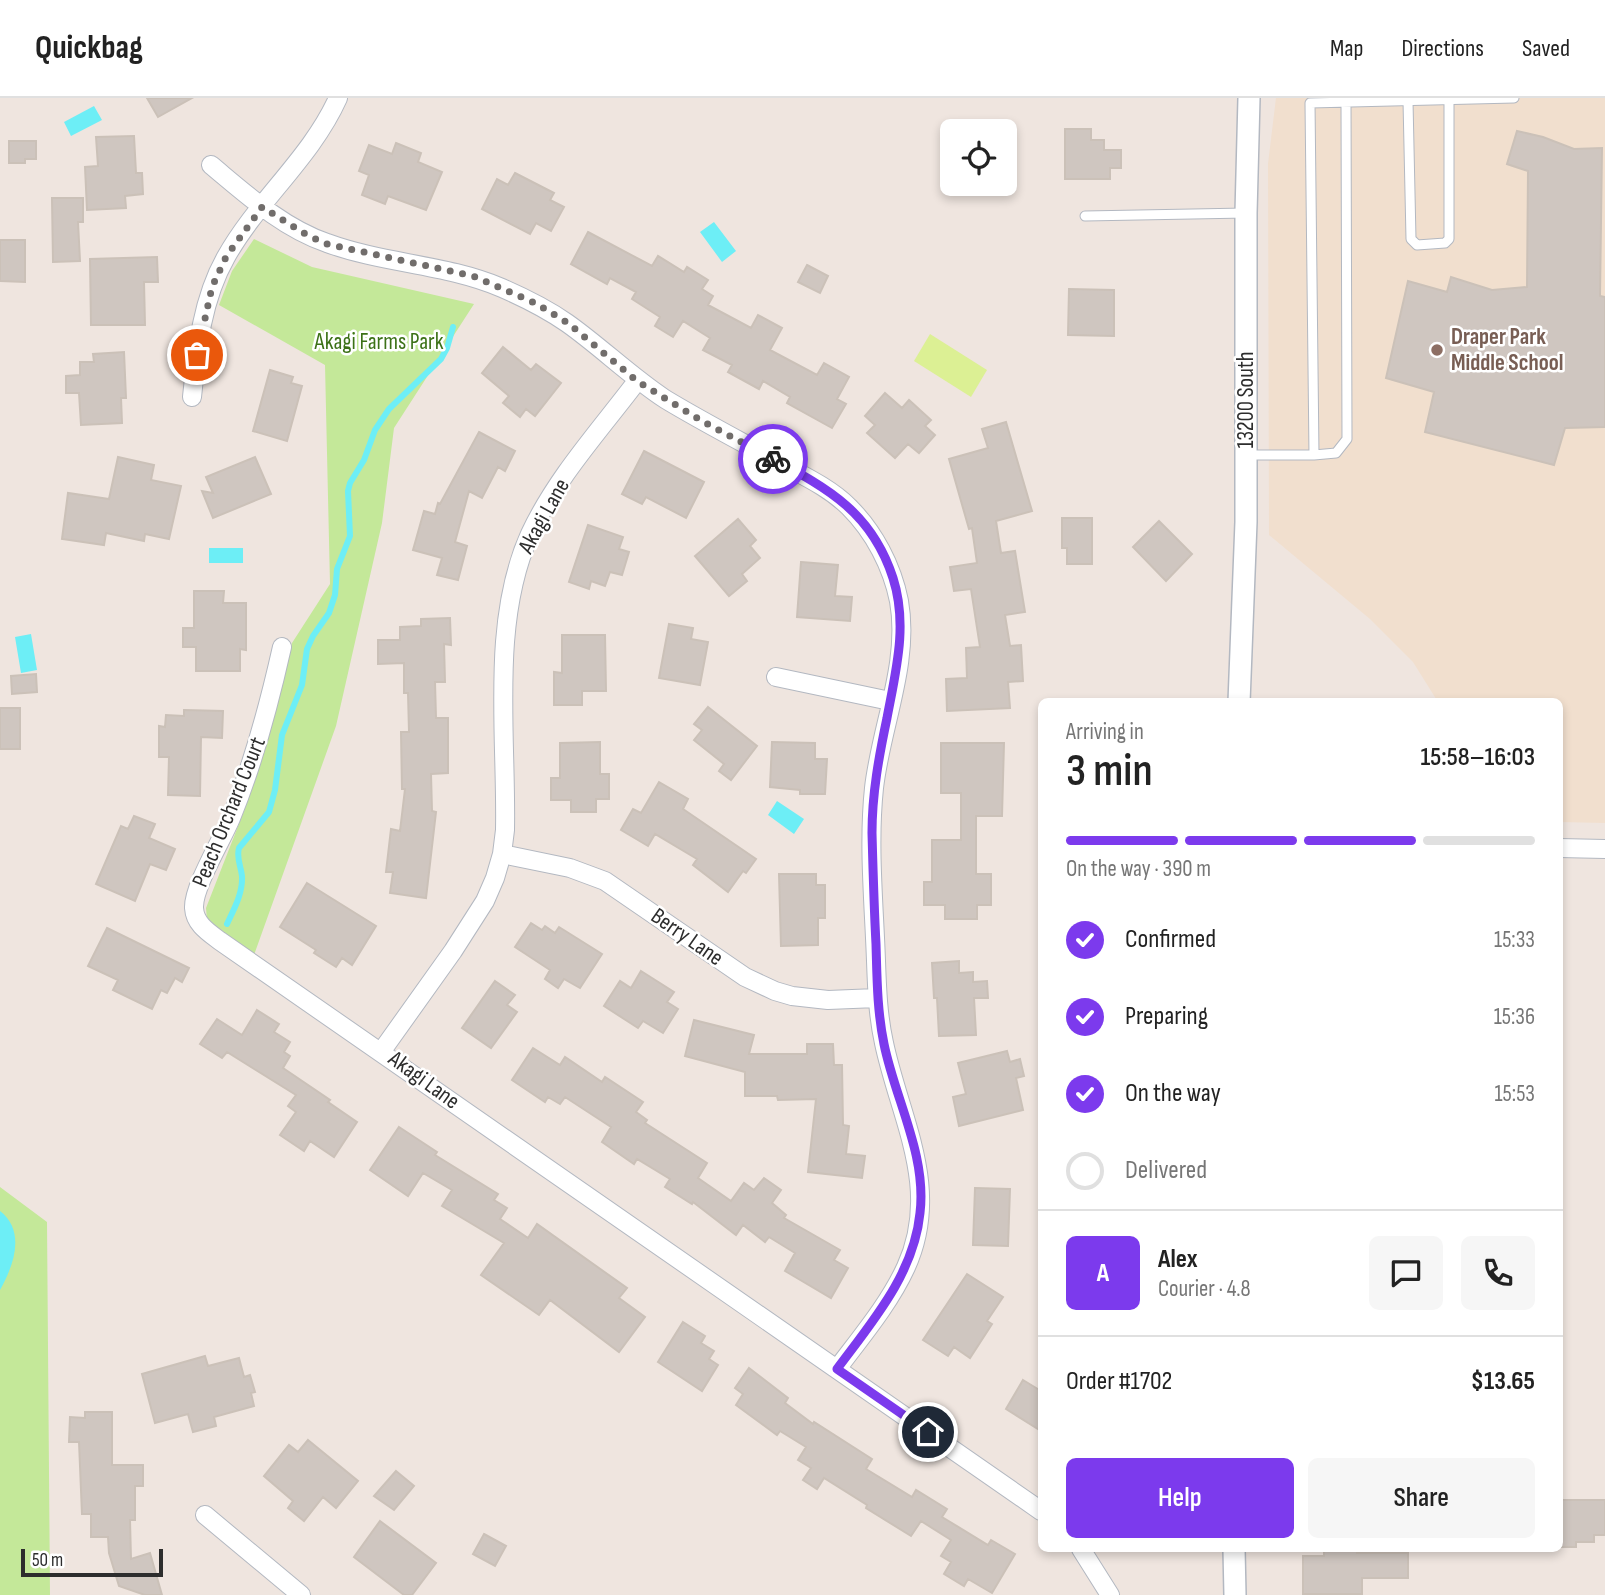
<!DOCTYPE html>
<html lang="en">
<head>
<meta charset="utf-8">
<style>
  body { margin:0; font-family:"Sofia Sans Condensed",sans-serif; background:#f6f6f6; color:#222; height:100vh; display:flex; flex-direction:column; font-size:26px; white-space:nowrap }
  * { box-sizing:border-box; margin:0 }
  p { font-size:23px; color:#767676 }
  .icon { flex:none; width:38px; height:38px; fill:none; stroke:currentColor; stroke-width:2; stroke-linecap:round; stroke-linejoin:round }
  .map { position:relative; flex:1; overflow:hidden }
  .sheet { position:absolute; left:1038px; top:600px; width:525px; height:854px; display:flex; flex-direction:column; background:#fff; border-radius:10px; box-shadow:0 4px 10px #0003 }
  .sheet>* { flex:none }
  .fabs { position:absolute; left:940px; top:21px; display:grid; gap:14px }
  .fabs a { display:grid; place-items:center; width:77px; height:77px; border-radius:10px; background:#fff; box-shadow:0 4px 10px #0003; font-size:35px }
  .scale { position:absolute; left:21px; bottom:18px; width:142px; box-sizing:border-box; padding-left:7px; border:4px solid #2d2d2d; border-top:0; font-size:19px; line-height:24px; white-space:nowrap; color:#2d2d2d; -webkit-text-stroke:5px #fff; paint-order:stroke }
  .pin { position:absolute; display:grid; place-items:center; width:60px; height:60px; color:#fff; margin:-30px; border:4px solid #fff; border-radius:50%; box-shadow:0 2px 7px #0007 }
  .courier { position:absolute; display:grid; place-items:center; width:70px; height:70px; margin:-35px; border:5px solid #7c3aed; border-radius:50%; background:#fff; color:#222; box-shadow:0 2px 9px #0007 }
  .head em { font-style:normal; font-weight:600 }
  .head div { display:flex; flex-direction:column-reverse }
  .head { display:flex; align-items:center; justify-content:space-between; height:119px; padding:0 28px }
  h1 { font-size:46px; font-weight:600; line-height:52px }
  .bar { display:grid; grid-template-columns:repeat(4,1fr); gap:10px 7px; align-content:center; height:84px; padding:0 28px }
  .bar i { height:9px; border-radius:5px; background:#e0e0e0 }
  .bar .active { background:#7c3aed }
  .bar p { grid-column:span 4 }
  .line { display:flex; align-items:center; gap:18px; padding:0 28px; border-top:2px solid #e0e0e0 }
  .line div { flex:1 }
  .round { display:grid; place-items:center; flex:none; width:74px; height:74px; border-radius:10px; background:#f6f6f6 }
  ol { padding:0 28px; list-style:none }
  li { display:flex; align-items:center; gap:21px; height:77px }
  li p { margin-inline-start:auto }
  li .icon { padding:7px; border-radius:50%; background:#7c3aed; color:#fff; stroke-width:4 }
  li:last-child { color:#767676 }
  li i { width:38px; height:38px; border:4px solid #e0e0e0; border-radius:50% }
  .cta { display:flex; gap:14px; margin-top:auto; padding:14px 28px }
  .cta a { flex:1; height:80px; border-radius:10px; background:#7c3aed; color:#fff; font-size:28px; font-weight:600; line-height:80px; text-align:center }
  .cta a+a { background:#f6f6f6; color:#222 }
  header { display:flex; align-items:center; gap:42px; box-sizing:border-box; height:98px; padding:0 35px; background:#fff; border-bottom:2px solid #e0e0e0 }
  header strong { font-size:33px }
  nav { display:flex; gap:38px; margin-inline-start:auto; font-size:24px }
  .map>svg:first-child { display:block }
  .education { fill:#f1dfce }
  .green { fill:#c4e899 }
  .pitch { fill:#dcf094 }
  .water { fill:#6deef6 }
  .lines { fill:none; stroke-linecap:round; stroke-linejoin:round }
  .stream { stroke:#6deef6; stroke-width:6 }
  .building { fill:#cfc6c0; stroke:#cbc1b8; stroke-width:2 }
  .service-casing { stroke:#b3b8c1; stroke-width:11 }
  .minor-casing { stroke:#b3b8c1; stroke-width:20 }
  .tertiary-casing { stroke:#b3b8c1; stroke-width:24 }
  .service { stroke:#fff; stroke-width:9 }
  .minor { stroke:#fff; stroke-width:18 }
  .tertiary { stroke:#fff; stroke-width:21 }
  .done { stroke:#716d6b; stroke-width:7; stroke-dasharray:0 12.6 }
  .route { stroke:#7c3aed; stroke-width:9 }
  .education-dot { fill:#8d6e63; stroke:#fff; stroke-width:2.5 }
  .labels { text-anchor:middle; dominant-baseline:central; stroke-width:5; stroke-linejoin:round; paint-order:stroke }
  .education-label { font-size:23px; font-weight:bold; fill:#785e54; stroke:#fff; text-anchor:start }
  .park-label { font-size:23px; fill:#3c7117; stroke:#fff }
  .street-label { font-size:23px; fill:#2d2d2d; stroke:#fff }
</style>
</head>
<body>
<header>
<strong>Quickbag</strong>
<nav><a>Map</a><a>Directions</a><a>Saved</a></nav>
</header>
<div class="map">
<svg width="1605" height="1497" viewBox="0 0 1605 1497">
  <rect width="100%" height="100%" fill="#efe5df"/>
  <path class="education" d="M 1276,0 L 1605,0 L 1605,725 L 1559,724 L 1559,604 L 1438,604 L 1413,564 L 1370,521 L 1269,437 L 1268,66 Z"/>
  <path class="green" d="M 254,141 L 312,169 L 474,206 L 394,330 L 382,425 L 336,628 L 254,857 L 207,822 L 206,810 L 244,713 L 292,545 L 330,486 L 325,267 L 219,207 L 232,173 Z
    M 0,1089 L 47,1124 L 50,1497 L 0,1497 Z"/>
  <path class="pitch" d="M 930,236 L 987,272 L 971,299 L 914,263 Z"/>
  <path class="water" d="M 94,8 L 102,22 L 71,38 L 64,24 Z
    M 714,124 L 736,153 L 722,164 L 700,134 Z
    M 209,450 L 243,450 L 243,465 L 209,465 Z
    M 31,536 L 37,572 L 21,575 L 15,539 Z
    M 777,703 L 804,721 L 794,736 L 768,717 Z
    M 0,1113 C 26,1133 14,1167 0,1192 Z"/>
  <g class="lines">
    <path class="stream" d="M 227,826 C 234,811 243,795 242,778 C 241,768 236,760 239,750 L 269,714 L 275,692 L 282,637 L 302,587 L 307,551 L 313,538 L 329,515 L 335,497 L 337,471 L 350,438 L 348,393 L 350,385 L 364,362 L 375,332 L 389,311 L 441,261 L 447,250 L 453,229"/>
  </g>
  <path class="building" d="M 147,0 L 192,0 L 158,19 Z
    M 1065,31 L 1091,31 L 1091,42 L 1104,42 L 1104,52 L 1121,52 L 1121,70 L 1110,70 L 1110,81 L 1065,81 Z
    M 1517,33 L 1543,39 L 1574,51 L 1602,50 L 1600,198 L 1605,199 L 1605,329 L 1565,330 L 1554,367 L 1425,334 L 1434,294 L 1386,280 L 1408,183 L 1447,194 L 1451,179 L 1492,192 L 1527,189 L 1528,73 L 1507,66 Z
    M 134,38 L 136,75 L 142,75 L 143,96 L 125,98 L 126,110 L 87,112 L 85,69 L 98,68 L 96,39 Z
    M 9,43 L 36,43 L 36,61 L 25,61 L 25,65 L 9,65 Z
    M 396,45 L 421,55 L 418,64 L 442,74 L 426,112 L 388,98 L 385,106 L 362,97 L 369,77 L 359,73 L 369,47 L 392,56 Z
    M 515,75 L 554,95 L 550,102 L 564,109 L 551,133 L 536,125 L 530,136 L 482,111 L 497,81 L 508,87 Z
    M 52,100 L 83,100 L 83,124 L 78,124 L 80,163 L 53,164 Z
    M 588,134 L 652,168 L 658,158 L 684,174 L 687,169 L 708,182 L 702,191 L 713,198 L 708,207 L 751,230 L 758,217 L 782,230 L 770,252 L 817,277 L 824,265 L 849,279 L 837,301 L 846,306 L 832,330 L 787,305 L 790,299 L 763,283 L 759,291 L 728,274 L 732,267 L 703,252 L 710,240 L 683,223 L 673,239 L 655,228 L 660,219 L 632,201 L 636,194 L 610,180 L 607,186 L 571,166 Z
    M 0,142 L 25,142 L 25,184 L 0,183 Z
    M 157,159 L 158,184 L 144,184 L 145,227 L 91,227 L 90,161 Z
    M 807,167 L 828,178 L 820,195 L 798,184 Z
    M 1069,191 L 1114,192 L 1114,238 L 1068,237 Z
    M 503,249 L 531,272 L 536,266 L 561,285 L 535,318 L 526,311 L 520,319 L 503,305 L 509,298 L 482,275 Z
    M 124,254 L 126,300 L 121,300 L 122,325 L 81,327 L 79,295 L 66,295 L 66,278 L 80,277 L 80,264 L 94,264 L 93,256 Z
    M 270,272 L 293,279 L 291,285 L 302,288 L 287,343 L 253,333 Z
    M 885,295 L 902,310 L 909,302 L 931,322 L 925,328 L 935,337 L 919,355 L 908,346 L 895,360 L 867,335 L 875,327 L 865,318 Z
    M 1006,324 L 1032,413 L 996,423 L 1001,455 L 1015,453 L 1025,514 L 1005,517 L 1010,548 L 1021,547 L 1023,583 L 1008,584 L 1010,610 L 947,613 L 946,581 L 967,580 L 966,550 L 980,549 L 971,491 L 954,493 L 950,469 L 977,465 L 972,430 L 969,431 L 949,361 L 988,350 L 982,331 Z
    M 479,334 L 515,353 L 505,373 L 498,369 L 482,400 L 469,393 L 455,444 L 467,448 L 458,482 L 437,477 L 442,460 L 413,452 L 424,413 L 435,416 L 438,405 L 440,406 Z
    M 644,353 L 704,384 L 686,420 L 646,399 L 642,406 L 622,396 Z
    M 118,359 L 154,367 L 151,382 L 181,388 L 169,441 L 145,436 L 144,443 L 106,435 L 104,447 L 62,441 L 68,395 L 109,401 Z
    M 255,359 L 271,396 L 213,420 L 202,393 L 213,395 L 206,379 Z
    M 1062,420 L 1092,420 L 1092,466 L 1067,466 L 1067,450 L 1062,450 Z
    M 738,421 L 756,442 L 750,448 L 760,460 L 742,476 L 747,483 L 729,498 L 695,458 Z
    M 1159,423 L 1192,456 L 1166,483 L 1133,449 Z
    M 588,427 L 623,439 L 619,451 L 629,454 L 622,477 L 610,474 L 605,488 L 591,483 L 589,491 L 569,484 Z
    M 801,464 L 838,467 L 835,498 L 852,499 L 850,523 L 797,519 Z
    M 194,493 L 224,493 L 223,505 L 246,505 L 246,552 L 240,551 L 240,573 L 196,573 L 196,549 L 183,549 L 183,530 L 194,530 Z
    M 450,520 L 451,547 L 444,546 L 445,584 L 435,584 L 436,620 L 448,620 L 448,675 L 431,676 L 432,713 L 436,714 L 426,800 L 390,795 L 393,774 L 386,774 L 391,731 L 400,733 L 405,691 L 402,691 L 401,634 L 409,634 L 408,595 L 404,595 L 404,565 L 378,566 L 378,542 L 400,542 L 400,529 L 421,528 L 421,521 Z
    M 669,526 L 693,530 L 691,541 L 708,544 L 700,587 L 659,580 Z
    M 562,537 L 605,537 L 606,593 L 582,593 L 582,607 L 554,607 L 554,574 L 562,575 Z
    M 36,576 L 37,594 L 12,596 L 11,578 Z
    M 708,609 L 757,648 L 731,682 L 719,673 L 724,666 L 694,642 L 702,632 L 694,626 Z
    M 0,610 L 20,610 L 20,651 L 0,651 Z
    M 184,612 L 223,613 L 222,640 L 201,639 L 200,698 L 168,697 L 169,659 L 159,659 L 159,628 L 165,629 L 166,617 L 184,618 Z
    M 600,644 L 600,676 L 609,676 L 609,701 L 596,701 L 596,714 L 571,714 L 571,702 L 551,702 L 551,680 L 560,680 L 560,645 Z
    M 772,644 L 815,645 L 815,661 L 827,661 L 825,696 L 800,696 L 800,692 L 770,689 Z
    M 941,645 L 1004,645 L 1002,718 L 976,718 L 976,776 L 991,776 L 991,807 L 977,807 L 977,821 L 945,821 L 945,807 L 924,807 L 924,784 L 932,784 L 932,742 L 961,742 L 961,695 L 941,695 Z
    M 659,684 L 688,701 L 683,711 L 756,761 L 746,775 L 743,773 L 728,794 L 693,767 L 697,761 L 655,736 L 648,748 L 621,732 L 633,711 L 641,715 Z
    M 134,718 L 155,726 L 149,740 L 175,751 L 166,772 L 150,766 L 135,803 L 96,786 L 121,728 L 128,731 Z
    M 779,776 L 816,776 L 816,787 L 825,787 L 825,820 L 818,820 L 818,847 L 781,848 Z
    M 307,785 L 376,828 L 352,867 L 342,860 L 336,869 L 314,855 L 316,852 L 280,829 Z
    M 531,825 L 542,832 L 545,828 L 555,835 L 559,829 L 602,856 L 580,890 L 564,881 L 558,890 L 545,881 L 550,872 L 515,849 Z
    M 107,830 L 189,870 L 182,884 L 175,880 L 167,895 L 161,892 L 152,911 L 113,892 L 118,882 L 88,868 Z
    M 959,863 L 959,875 L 973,874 L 973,884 L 987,883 L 988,900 L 974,900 L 976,937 L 939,938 L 937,900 L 934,900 L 932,865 Z
    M 641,873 L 674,894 L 667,904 L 678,911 L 663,935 L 643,923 L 638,930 L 604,908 L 620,883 L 631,890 Z
    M 495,883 L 515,897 L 507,907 L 517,914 L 491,950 L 462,930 Z
    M 257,912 L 279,926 L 274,934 L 290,944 L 284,954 L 290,958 L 283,970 L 330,1002 L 328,1004 L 357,1024 L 334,1059 L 310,1043 L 304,1053 L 280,1037 L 296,1014 L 288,1008 L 296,997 L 227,954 L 222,960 L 200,946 L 217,921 L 242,937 Z
    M 694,922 L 754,937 L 749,956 L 807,956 L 807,946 L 833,946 L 834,967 L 842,967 L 843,1027 L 849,1028 L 846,1056 L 865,1058 L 862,1080 L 808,1074 L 816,1001 L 778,1002 L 777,998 L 745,998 L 745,974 L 685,958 Z
    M 533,950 L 560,967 L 565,959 L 602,984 L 605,979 L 643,1004 L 636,1014 L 647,1022 L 645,1025 L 707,1065 L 698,1080 L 731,1103 L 744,1085 L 754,1092 L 764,1080 L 781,1092 L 772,1105 L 786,1117 L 784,1120 L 840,1152 L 834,1162 L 848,1170 L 831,1200 L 785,1173 L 795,1155 L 769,1139 L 765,1144 L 743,1127 L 736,1137 L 693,1104 L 692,1106 L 665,1089 L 670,1081 L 637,1061 L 634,1066 L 602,1044 L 611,1029 L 565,999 L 560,1006 L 548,999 L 545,1004 L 512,982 Z
    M 1007,953 L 1010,964 L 1020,961 L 1024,978 L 1016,980 L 1023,1012 L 959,1028 L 953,999 L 966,996 L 958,965 Z
    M 399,1029 L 437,1054 L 435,1057 L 498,1096 L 494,1102 L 507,1110 L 500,1121 L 528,1140 L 537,1126 L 627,1190 L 619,1200 L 645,1219 L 619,1254 L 550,1202 L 539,1217 L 481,1177 L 504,1145 L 442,1108 L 452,1092 L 423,1075 L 408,1098 L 370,1072 Z
    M 975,1090 L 1010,1091 L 1008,1148 L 973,1147 Z
    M 967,1176 L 1003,1199 L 987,1223 L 992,1226 L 970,1260 L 954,1249 L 948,1258 L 923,1242 Z
    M 683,1224 L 705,1238 L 701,1245 L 714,1253 L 709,1261 L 718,1267 L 702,1293 L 658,1264 Z
    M 205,1258 L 208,1268 L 239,1260 L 244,1279 L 250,1277 L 255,1294 L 251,1295 L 254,1308 L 214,1319 L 216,1328 L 193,1334 L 188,1316 L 155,1325 L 142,1276 Z
    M 749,1270 L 788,1300 L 785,1305 L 813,1326 L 814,1324 L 872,1361 L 866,1371 L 912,1399 L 916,1392 L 947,1411 L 942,1419 L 988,1447 L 991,1442 L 1015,1456 L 992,1495 L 968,1481 L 964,1488 L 944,1476 L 951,1464 L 941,1458 L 951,1442 L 921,1423 L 911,1438 L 866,1410 L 867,1407 L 824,1380 L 817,1391 L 803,1382 L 811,1370 L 798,1362 L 806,1349 L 780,1333 L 777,1337 L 736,1307 L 743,1296 L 735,1290 Z
    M 1023,1282 L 1041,1293 L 1041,1333 L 1006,1311 Z
    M 85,1314 L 112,1314 L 112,1367 L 143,1367 L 143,1388 L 135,1388 L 135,1422 L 130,1422 L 131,1461 L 150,1455 L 162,1497 L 145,1497 L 119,1488 L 109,1455 L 108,1439 L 91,1439 L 91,1416 L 82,1416 L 79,1344 L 69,1344 L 70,1319 L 85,1320 Z
    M 308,1342 L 358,1383 L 336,1410 L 323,1399 L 304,1423 L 288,1410 L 293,1403 L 264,1378 L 289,1347 L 298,1354 Z
    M 396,1373 L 414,1388 L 394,1412 L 374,1398 Z
    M 1559,1402 L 1605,1402 L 1605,1437 L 1594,1437 L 1594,1444 L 1576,1444 L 1576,1449 L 1559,1449 Z
    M 380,1423 L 436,1465 L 412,1497 L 404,1497 L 354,1459 Z
    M 484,1436 L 506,1448 L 495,1468 L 473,1456 Z
    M 1324,1451 L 1357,1451 L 1357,1455 L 1408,1455 L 1408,1480 L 1362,1480 L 1362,1496 L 1303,1496 L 1303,1458 L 1324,1458 Z"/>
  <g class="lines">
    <g class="service-casing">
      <path id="service" d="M 1408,3 L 1411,141 L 1417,147 L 1445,145 L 1449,141 L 1449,2
        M 1346,5 L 1347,341 L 1336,355 L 1314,357 L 1310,5 L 1514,0
        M 1085,118 L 1246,115
        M 1246,357 L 1314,357"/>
    </g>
    <g class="minor-casing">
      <path id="minor" d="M 211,67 C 247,97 283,130 327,145 C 384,166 446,166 502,190 C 525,200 547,211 567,225 C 601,249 630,278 665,301 C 703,324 742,344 780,365 C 804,378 830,390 849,409 C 874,434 892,468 899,503 C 910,565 881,628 874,690 C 868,747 874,806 876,863 C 877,891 878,918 884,945 C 900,1021 942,1090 906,1169 C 889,1206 861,1239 837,1271
        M 192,299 C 197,251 202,201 226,159 C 258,102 311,60 338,0
        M 282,549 C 269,607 254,664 231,720 C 222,742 193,789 194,810 C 195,826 208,834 220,843 L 1041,1413
        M 776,579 L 890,603
        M 1559,750 L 1605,751
        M 502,756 L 570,770 L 605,783 L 745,879 L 775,893 L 792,898 L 828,902 L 877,900
        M 381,954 L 453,853 L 485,803 L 495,780 L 502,756 L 505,732 C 507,637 490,524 530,436 C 556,380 600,332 637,283
        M 205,1417 L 301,1497
        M 1081,1451 L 1110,1497"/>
    </g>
    <g class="tertiary-casing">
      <path id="tertiary" d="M 1239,604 L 1246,424 L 1246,115 L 1249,0
        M 1234,1451 L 1235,1497"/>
    </g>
    <use href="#service" class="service"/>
    <use href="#minor" class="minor"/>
    <use href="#tertiary" class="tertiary"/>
  </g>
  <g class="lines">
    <path class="done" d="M 197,257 L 212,189 L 226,159 L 262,109 L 307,137 L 327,146 L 473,178 L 535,205 L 568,225 L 637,283 L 702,323 L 773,361"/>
    <path class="route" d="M 773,361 C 829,391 872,415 893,480 C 908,527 896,572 887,620 C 879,658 872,696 872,735 C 873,772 874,809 876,846 C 877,879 877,912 884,946 C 895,1001 927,1057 920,1115 C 914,1176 872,1224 837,1271 L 928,1334"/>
  </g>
  <circle class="education-dot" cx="1437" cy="252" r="7"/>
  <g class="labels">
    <g class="education-label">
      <text x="1451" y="239">Draper Park<tspan x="1451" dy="26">Middle School</tspan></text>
    </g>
    <g class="park-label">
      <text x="379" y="244">Akagi Farms Park</text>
    </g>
    <g class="street-label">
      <text transform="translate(1246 302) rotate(-90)">13200 South</text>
      <text transform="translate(544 418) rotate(-61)">Akagi Lane</text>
      <text transform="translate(229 714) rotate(-68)">Peach Orchard Court</text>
      <text transform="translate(687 839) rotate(35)">Berry Lane</text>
      <text transform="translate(424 982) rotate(36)">Akagi Lane</text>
    </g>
  </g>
</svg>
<div class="fabs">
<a><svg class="icon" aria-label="locate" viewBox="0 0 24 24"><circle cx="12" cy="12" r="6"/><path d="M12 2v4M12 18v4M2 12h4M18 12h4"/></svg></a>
</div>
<div class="scale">50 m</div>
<div class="pin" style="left:197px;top:257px;background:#ea580c"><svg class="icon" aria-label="bag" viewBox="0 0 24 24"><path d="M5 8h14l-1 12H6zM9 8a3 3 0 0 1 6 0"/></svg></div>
<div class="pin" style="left:928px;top:1334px;background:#1f2937"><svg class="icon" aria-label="home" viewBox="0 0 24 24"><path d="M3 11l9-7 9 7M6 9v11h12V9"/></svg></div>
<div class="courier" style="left:773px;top:361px"><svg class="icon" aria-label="bike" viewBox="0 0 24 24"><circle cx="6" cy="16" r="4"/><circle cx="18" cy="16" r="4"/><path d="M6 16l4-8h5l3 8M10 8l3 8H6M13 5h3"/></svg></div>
<section class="sheet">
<div class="head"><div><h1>3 min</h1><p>Arriving in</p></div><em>15:58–16:03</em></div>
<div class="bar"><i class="active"></i><i class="active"></i><i class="active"></i><i></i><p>On the way · 390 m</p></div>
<ol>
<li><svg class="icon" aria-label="check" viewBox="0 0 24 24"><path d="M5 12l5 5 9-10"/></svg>Confirmed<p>15:33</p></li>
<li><svg class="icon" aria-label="check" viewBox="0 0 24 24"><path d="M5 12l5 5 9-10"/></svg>Preparing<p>15:36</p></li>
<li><svg class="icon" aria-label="check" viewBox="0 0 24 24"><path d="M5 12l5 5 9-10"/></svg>On the way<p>15:53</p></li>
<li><i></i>Delivered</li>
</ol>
<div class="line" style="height:126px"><b class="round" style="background:#7c3aed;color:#fff">A</b><div><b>Alex</b><p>Courier · 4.8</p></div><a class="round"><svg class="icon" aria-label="chat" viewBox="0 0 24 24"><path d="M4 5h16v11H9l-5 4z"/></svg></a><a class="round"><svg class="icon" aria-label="phone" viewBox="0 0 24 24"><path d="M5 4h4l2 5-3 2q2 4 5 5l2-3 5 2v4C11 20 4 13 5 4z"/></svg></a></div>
<div class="line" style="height:91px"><div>Order #1702</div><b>$13.65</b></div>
<div class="cta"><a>Help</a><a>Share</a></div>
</section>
</div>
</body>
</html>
